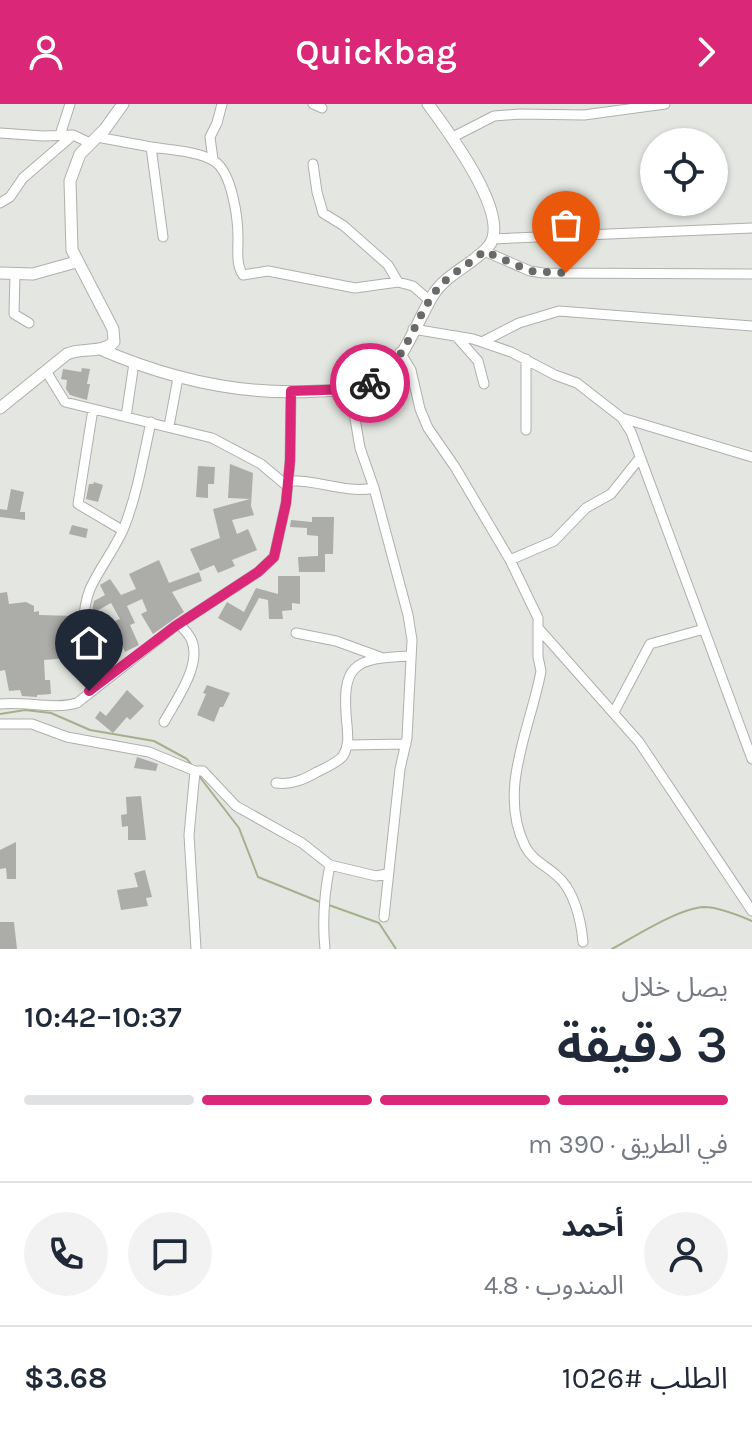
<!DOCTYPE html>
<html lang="ar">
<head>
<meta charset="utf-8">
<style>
  body { margin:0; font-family:Karla,"Noto Sans Arabic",sans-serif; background:#f2f2f3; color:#1f2937; direction:rtl; height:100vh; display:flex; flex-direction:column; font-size:30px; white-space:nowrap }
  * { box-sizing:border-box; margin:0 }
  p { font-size:26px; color:#747a83 }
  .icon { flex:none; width:44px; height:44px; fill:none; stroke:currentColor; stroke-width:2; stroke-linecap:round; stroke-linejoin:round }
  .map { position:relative; height:845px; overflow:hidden; direction:ltr }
  .drawer { display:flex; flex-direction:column; background:#fff; flex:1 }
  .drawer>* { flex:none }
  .controls { position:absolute; left:640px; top:24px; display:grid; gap:16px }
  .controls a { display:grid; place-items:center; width:88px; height:88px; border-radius:50%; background:#fff; box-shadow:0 2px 6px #0004; font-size:40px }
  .pin { position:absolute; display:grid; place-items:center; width:68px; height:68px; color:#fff; margin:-82px -34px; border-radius:50% 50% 50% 0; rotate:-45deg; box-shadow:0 0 8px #0007 }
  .pin .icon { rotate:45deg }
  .courier { position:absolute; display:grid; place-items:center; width:80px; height:80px; margin:-40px; border:6px solid #db2777; border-radius:50%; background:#fff; color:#222; box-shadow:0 2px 10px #0007 }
  .summary em { font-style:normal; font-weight:600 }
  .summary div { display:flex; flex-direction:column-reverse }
  .summary { display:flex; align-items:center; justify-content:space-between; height:136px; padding:0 24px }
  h1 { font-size:52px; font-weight:600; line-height:60px }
  .bar { display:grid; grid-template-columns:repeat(4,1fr); gap:12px 8px; align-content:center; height:96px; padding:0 24px }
  .bar i { height:10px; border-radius:6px; background:#e0e1e3 }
  .bar .current { background:#db2777 }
  .bar p { grid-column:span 4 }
  .line { display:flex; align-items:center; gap:20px; padding:0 24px; border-top:2px solid #e0e1e3 }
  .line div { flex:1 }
  .round { display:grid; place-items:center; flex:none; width:84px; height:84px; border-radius:42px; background:#f2f2f3 }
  header { display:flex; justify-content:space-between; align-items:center; height:104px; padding:0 24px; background:#db2777; color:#fff; font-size:36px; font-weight:600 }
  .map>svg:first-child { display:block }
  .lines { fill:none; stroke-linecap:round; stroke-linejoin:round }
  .stream { stroke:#a4b08d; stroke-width:2 }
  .building { fill:#acada9 }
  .minor-casing { stroke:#aeb0ab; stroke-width:11 }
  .tertiary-casing { stroke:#aeb0ab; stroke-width:13 }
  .minor { stroke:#fff; stroke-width:9 }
  .tertiary { stroke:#fff; stroke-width:11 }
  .done { stroke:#6a6b68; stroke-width:8; stroke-dasharray:0 14.4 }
  .route { stroke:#db2777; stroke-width:10 }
</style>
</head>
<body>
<header><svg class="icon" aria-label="forward" viewBox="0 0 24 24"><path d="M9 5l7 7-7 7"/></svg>Quickbag<svg class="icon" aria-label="person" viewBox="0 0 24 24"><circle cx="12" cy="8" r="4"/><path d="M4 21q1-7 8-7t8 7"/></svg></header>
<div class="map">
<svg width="752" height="845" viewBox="0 0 752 845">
  <rect width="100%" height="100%" fill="#e4e6e1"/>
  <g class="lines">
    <path class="stream" d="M 0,610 L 25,606 L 51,609 L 90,626 L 154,637 L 187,655 L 191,660
      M 199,672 L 239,724 L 258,773 L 320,798
      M 326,800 L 379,819 L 396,845
      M 612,845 C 634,833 679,804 704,803 C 719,803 738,811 752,817"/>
  </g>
  <path class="building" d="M 82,264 L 90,265 L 87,280 L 90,280 L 87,296 L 70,291 L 66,285 L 67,276 L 61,275 L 63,265 L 81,268 Z
    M 230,360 L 253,369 L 251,402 L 254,411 L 232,416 L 237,430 L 248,425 L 257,446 L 232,456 L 235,462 L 218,469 L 214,461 L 200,467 L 190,445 L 220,434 L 213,405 L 250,395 L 228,394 Z
    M 198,362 L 215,363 L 214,380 L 208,380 L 208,394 L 196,393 Z
    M 94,378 L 103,381 L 98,398 L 86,395 L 89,380 L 93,380 Z
    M 11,385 L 24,388 L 20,408 L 25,408 L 25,416 L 0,413 L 0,405 L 7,406 Z
    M 312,413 L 334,413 L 333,450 L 325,450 L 325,468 L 299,468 L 298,453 L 318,452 L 318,432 L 307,431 L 307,424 L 290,423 L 291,416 L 312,418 Z
    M 72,421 L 88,425 L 86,434 L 69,430 Z
    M 159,456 L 169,479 L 199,468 L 202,477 L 172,488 L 184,508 L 153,530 L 141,510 L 147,507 L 142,495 L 127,502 L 135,519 L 130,521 L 139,541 L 125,548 L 116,527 L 104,531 L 100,523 L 120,515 L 111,499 L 95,508 L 92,506 L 94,497 L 105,491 L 100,481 L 110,475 L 121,491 L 136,485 L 129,470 Z
    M 278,472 L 300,472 L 300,500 L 292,499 L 292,506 L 282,507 L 283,515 L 269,515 L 268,496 L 259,494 L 241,527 L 218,514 L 227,498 L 244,508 L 256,484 L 278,490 Z
    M 7,488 L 9,500 L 26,498 L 34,502 L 34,508 L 39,507 L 39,511 L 75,512 L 80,553 L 44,556 L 45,576 L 50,576 L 51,590 L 37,591 L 37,593 L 22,592 L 20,586 L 9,587 L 5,566 L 0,567 L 0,489 Z
    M 207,581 L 230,589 L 223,603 L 220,603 L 214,618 L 197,611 L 206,590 L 203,589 Z
    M 127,586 L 144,602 L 130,616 L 127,613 L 113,629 L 95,614 L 100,607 L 106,612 Z
    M 137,653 L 158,660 L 156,667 L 134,664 Z
    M 141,692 L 146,736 L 128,736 L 128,722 L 122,723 L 121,711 L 127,710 L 126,693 Z
    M 16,738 L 16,775 L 7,775 L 6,764 L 0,765 L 0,746 Z
    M 145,766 L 152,793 L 146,794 L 148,802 L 121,806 L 117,786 L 138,783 L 134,769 Z
    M 0,818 L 14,818 L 17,845 L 0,845 Z"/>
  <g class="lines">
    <g class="minor-casing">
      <path id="minor" d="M 313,0 L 322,4
        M 0,29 L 43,32 L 73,31 L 90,39
        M 60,31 L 70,0
        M 97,33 L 151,43 L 163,133
        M 451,34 L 494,12 L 520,10 L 584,11 L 665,0
        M 151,43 C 170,46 198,47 214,57 C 232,68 238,114 238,134 C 238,147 236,161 243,171 L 268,167 L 355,184 L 398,178 L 413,182 L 430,197
        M 213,56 L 210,33 L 217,19 L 222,0
        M 313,60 L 317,88 L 323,109 L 344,122 L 388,161 L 398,178
        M 0,99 L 10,93 L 23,74 L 73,31
        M 493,135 L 752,124
        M 484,147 L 530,167 L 543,169 L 752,170
        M 15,170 L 14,210 L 29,219
        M 413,225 L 473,235 L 511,248 L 555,271 L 577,279 L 622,314 L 631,328 L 752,655
        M 456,232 L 478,257 L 484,280
        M 482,238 L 519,219 L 559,207 L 752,222
        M 400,248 L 411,266 L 420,305 L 428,324 L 455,363 L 510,456 L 538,514 L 538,553 L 541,567 C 531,623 497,686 525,742 C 532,756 545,761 556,771 C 574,785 581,816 583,838
        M 526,255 L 526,326
        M 46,267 L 65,298 L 212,334 L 261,360 L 287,382
        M 350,285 L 360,344 L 374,384 L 408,511 L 412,536 L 407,634 L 400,665 L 384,813
        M 93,305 L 78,400 L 122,426
        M 126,313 L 134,259
        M 622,314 L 752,353
        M 169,322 L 178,274
        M 287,377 C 317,375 345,390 374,384
        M 510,456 L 554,437 L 586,404 L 611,390 L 639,355
        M 539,525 L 639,638 L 752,807
        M 296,529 L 336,537 L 380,553
        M 97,581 C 85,552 78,516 90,485 C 99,465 114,446 123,426 C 137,392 143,354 151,318
        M 0,600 C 26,597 52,606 77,599 L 174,523 L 258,468 L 274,453 L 286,399 L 290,357 L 291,287
        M 614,608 L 650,540 L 704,525
        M 164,618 C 176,596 203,560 191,535 C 188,529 183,524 179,520
        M 0,620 L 32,620 L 67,633 L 149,648 L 195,667 L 203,667 L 236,702 L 302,739 L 330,761 L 376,772 L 387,770
        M 348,641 L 406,640
        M 195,667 L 189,731 L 196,845
        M 276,679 C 291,681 303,676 317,668 C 325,664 337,659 343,652 C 349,642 348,632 347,621 C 341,561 352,554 411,552
        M 325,845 C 322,816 324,790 330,761"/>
    </g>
    <g class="tertiary-casing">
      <path id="tertiary" d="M 0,169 L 33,170 L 76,158
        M 100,245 C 169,275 242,292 318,287 C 338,286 359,287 377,276 C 404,259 417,217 433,191 C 446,170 472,161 488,143 C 514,114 447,26 428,0
        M 0,304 L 67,250 C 82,243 102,250 114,238 L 113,225 L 72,146 L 70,77 L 80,50 L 105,25 L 123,0"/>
    </g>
    <use href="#minor" class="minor"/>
    <use href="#tertiary" class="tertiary"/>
  </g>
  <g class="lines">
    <path class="done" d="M 370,279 C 404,263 414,216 435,188 C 447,171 469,161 484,147 L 530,167 L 566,169"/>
    <path class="route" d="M 89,587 L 174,523 L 258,468 L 274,453 L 286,399 L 290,357 L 291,287 L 355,285 L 370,279"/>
  </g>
</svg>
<div class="controls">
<a><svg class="icon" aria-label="locate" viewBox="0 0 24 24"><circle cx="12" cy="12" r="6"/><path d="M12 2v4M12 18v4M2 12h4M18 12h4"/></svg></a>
</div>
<div class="pin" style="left:566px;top:169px;background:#ea580c"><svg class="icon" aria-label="bag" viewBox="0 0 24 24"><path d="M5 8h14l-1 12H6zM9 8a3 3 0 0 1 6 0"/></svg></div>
<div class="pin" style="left:89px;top:587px;background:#1f2937"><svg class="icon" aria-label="home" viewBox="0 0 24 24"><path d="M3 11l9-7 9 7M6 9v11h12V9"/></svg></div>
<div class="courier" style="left:370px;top:279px"><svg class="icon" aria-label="bike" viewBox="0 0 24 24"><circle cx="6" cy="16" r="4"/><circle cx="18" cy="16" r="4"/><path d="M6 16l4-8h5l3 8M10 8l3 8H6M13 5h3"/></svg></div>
</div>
<section class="drawer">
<div class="summary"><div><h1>3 دقيقة</h1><p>يصل خلال</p></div><em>10:37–10:42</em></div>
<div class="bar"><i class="current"></i><i class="current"></i><i class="current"></i><i></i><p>في الطريق · 390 m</p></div>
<div class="line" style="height:144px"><a class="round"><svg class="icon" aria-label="person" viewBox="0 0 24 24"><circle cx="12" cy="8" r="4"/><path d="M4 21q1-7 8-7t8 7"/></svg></a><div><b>أحمد</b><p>المندوب · 4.8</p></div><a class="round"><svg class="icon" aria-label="chat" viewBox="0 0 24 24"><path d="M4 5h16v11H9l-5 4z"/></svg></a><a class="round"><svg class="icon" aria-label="phone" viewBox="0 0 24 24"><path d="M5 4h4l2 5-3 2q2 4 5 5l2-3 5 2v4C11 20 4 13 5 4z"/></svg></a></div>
<div class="line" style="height:104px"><div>الطلب #1026</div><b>$3.68</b></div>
</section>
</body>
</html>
